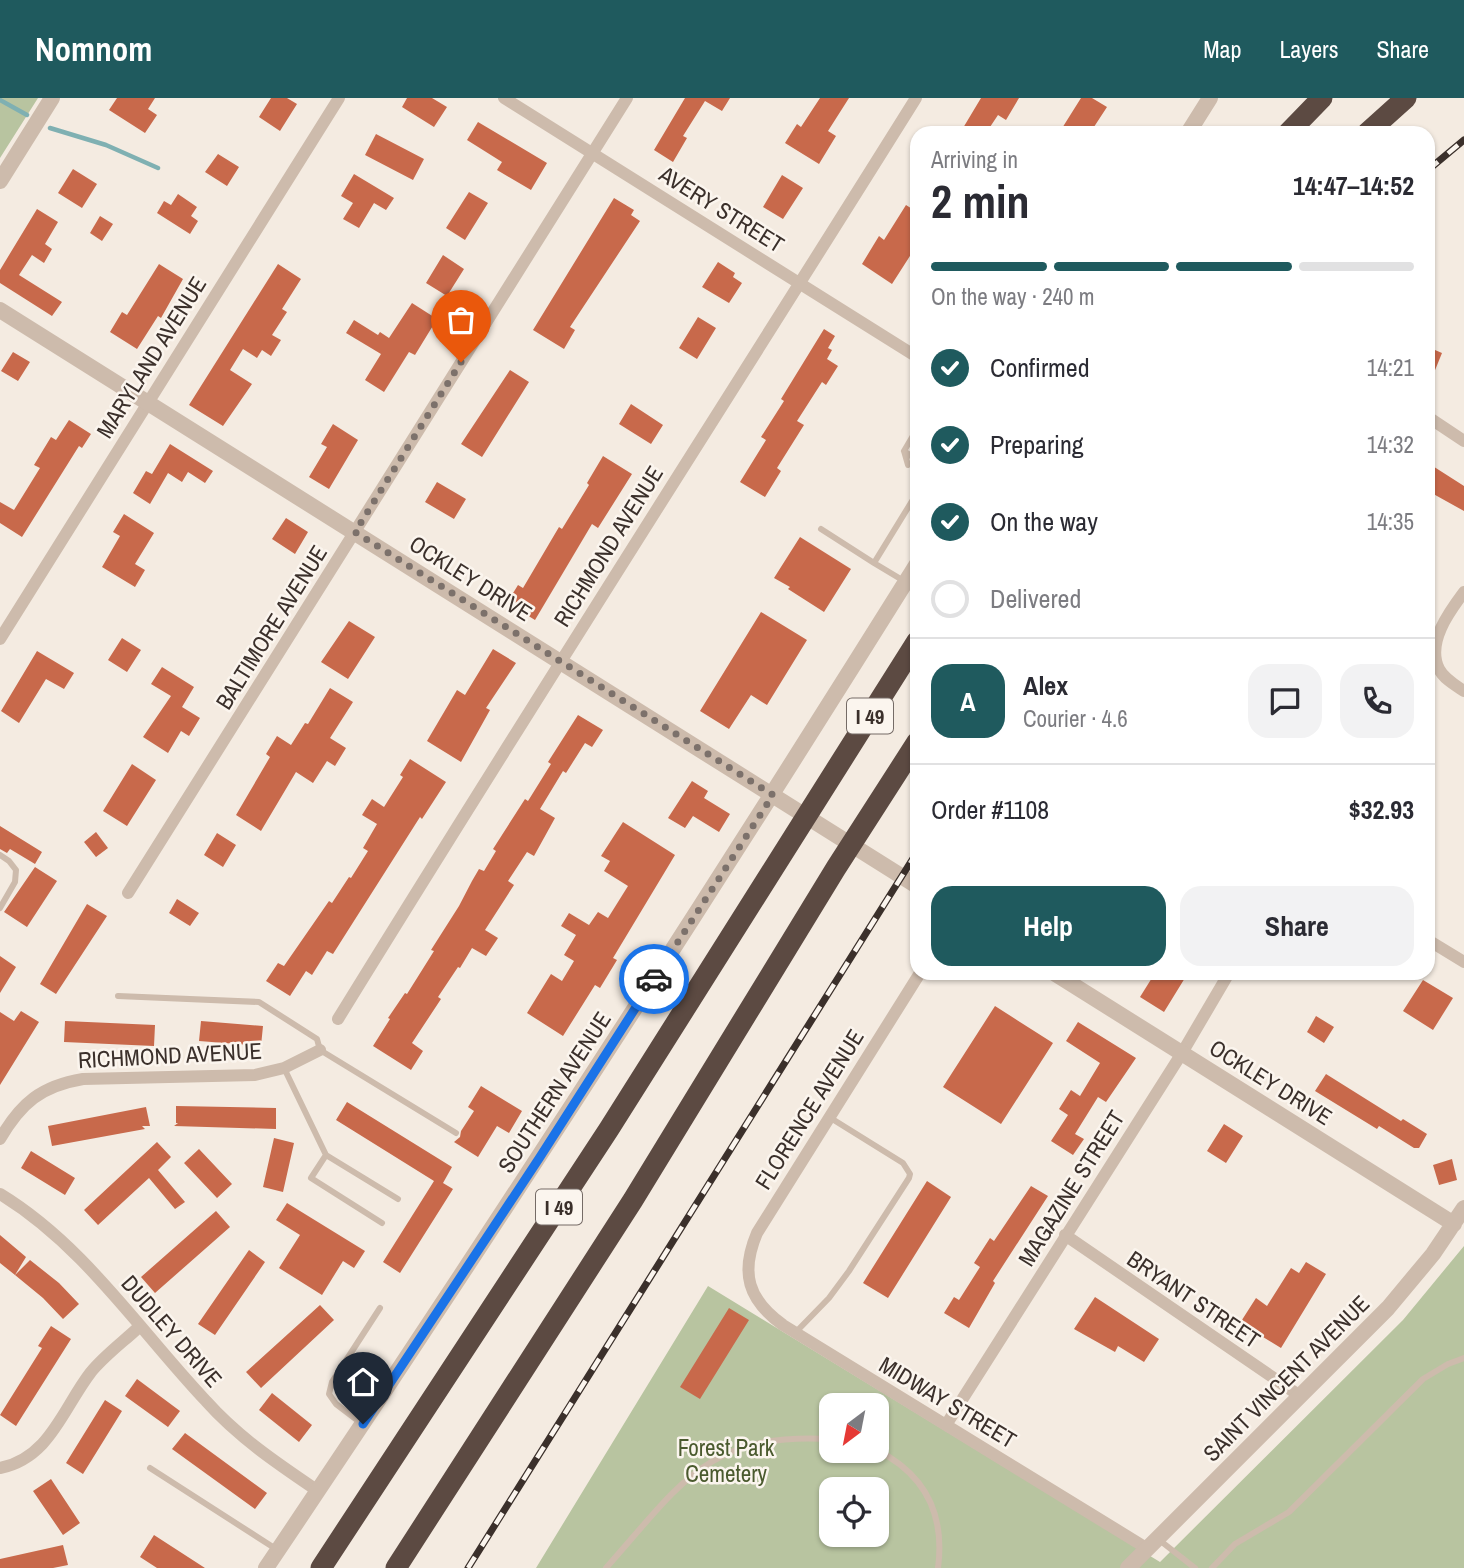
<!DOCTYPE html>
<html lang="en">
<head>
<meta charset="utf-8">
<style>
  body { margin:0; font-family:"Archivo Narrow",sans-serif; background:#f2f2f3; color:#2b2b33; height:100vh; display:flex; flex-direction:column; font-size:26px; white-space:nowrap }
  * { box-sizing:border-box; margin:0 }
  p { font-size:23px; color:#7c7c81 }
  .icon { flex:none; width:38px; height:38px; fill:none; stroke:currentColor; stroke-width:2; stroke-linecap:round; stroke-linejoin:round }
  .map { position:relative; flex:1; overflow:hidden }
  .details { position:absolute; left:910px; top:28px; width:525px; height:854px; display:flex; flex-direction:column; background:#fff; border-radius:21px; box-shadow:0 2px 5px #0004 }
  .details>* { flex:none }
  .needle { width:46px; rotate:212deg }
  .controls { position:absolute; left:819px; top:1295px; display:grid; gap:14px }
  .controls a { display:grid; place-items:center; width:70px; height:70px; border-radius:14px; background:#fff; box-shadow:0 2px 5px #0004; font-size:35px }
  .pin { position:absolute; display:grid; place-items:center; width:60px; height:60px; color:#fff; margin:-72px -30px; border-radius:50% 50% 50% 0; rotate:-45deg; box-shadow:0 0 7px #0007 }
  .pin .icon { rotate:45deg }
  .courier { position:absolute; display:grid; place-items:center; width:70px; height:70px; margin:-35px; border:5px solid #1a73e8; border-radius:50%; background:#fff; color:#222; box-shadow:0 2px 9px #0007 }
  .summary em { font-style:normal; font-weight:800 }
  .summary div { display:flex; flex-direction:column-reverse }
  .summary { display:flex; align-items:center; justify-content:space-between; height:119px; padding:0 21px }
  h1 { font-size:46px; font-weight:800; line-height:52px }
  .bar { display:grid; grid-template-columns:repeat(4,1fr); gap:10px 7px; align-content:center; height:84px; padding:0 21px }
  .bar i { height:9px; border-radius:5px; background:#e1e1e2 }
  .bar .current { background:#1f5a5e }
  .bar p { grid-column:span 4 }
  .line { display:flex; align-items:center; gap:18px; padding:0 21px; border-top:2px solid #e1e1e2 }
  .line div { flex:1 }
  .round { display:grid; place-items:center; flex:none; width:74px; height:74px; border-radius:21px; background:#f2f2f3 }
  ol { padding:0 21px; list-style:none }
  li { display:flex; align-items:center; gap:21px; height:77px }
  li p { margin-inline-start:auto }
  li .icon { padding:7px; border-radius:50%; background:#1f5a5e; color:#fff; stroke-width:4 }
  li:last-child { color:#7c7c81 }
  li i { width:38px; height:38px; border:4px solid #e1e1e2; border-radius:50% }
  .action { display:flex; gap:14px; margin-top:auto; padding:14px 21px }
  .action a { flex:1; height:80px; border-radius:21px; background:#1f5a5e; color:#fff; font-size:28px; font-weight:800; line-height:80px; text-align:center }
  .action a+a { background:#f2f2f3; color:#2b2b33 }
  header { display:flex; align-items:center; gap:42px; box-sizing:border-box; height:98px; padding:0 35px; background:#1f5a5e; color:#fff }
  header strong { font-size:33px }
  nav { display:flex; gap:38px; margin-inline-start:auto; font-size:24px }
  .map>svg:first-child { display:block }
  .green { fill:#b8c4a0; fill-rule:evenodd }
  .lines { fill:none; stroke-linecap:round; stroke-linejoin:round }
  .stream { stroke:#7fb0b2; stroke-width:4.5 }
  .building { fill:#c8694b }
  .service { stroke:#cdbbac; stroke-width:6 }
  .minor { stroke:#cdbbac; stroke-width:12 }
  .tertiary { stroke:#cdbbac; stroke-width:16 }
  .motorway { stroke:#5c4a42; stroke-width:21 }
  .rail-casing { stroke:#3b302b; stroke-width:7 }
  .rail { stroke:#fbf5ee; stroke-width:4.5; stroke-dasharray:13; stroke-linecap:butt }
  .done { stroke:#7c716b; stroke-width:7; stroke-dasharray:0 12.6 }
  .route { stroke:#1a73e8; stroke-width:9 }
  .labels { text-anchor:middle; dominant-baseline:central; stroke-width:5; stroke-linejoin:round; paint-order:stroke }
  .shield { fill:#fbf5ee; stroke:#756b66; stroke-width:2 }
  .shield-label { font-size:21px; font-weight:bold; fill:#3b302b }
  .street-label { font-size:23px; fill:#3b302b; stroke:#fbf5ee }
  .park-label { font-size:23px; fill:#4a5a2e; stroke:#fbf5ee }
</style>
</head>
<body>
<header>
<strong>Nomnom</strong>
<nav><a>Map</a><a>Layers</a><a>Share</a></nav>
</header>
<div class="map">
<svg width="1464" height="1470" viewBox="0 0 1464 1470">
  <rect width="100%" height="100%" fill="#f4ebe1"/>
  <path class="green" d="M 0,0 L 38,0 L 0,60 Z
    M 1464,1148 L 1464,1470 L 536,1470 L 708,1188 L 1160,1464 L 1403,1222 ZM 831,1307 L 877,1307 L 877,1353 L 831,1353 ZM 831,1391 L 877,1391 L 877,1437 L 831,1437 Z"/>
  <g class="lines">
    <path class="stream" d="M 0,2 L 27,17
      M 50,30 L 106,47 L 158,70"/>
  </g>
  <path class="building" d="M 117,0 L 155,0 L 148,11 L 157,17 L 145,35 L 109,12 Z
    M 271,0 L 287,0 L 297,6 L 280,33 L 259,19 Z
    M 407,0 L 432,0 L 447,9 L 434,29 L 402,9 Z
    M 685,0 L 730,0 L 722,13 L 705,3 L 683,38 L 687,40 L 673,64 L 654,52 Z
    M 820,0 L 849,0 L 828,33 L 836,38 L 819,66 L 785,45 L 797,26 L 801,29 Z
    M 981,0 L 1019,0 L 1006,22 L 998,17 L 986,35 L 960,35 Z
    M 1081,0 L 1092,0 L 1107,9 L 1090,35 L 1059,35 Z
    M 478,24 L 547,65 L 531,92 L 497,72 L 502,64 L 467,42 Z
    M 376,36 L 424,61 L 413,82 L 365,57 Z
    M 218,56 L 239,69 L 227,88 L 205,74 Z
    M 73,71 L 97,86 L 82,110 L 58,95 Z
    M 354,76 L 394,100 L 386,112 L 374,105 L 359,130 L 343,121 L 353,105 L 341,98 Z
    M 782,77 L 803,90 L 783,121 L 763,109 Z
    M 469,94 L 488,105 L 465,142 L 446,130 Z
    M 178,96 L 197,109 L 191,118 L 198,123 L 190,136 L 157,115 L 164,103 L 171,107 Z
    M 614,100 L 634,112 L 631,117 L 640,123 L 570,229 L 575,232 L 564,251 L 533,232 Z
    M 906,107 L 917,114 L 917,147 L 892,186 L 862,166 L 879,138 L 884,142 Z
    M 37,111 L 58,124 L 45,146 L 52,151 L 44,165 L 32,157 L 19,177 L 62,204 L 52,218 L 0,185 L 0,172 Z
    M 100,118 L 113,126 L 102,143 L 90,135 Z
    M 443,157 L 464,171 L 447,198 L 426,185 Z
    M 718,164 L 735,175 L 733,179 L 742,185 L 729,205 L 702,189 Z
    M 159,166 L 183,181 L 161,220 L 158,218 L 137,251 L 110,234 L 122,214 L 127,217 Z
    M 278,166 L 301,181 L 282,211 L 287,214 L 272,237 L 281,242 L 271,258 L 262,252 L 257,260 L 243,251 L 230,272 L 252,286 L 223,328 L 189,307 Z
    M 412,205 L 437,221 L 415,257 L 409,254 L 384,294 L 365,282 L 381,256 L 346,235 L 354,222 L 378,237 L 380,234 L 389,240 Z
    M 698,219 L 716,230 L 697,261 L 679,250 Z
    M 824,231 L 835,238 L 828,250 L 832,252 L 827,261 L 838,268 L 826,287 L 822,284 L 797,323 L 804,327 L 777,370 L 781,373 L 765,399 L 740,384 L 766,342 L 761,339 L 784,303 L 781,301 Z
    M 1428,249 L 1442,255 L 1429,287 L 1428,287 Z
    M 13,254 L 30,264 L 18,283 L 1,273 Z
    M 510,272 L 529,284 L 482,359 L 461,346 Z
    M 631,306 L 663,327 L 651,346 L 619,326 Z
    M 69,322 L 91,336 L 82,350 L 79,348 L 22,439 L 0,425 L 0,404 L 14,412 L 40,370 L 34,367 L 51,339 L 56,342 Z
    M 333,326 L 358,342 L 329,391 L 309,379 L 327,349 L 321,346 Z
    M 170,346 L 213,373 L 205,385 L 188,374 L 182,384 L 168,375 L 150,406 L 133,395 L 146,373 L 152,376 Z
    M 603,358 L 632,376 L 598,430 L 592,426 L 535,522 L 507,505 L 518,487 L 523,490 L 559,429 L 562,431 L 589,387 L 587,385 Z
    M 1428,365 L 1464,388 L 1464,413 L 1428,393 Z
    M 437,384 L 466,401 L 454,421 L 425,404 Z
    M 124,416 L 154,435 L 135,466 L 145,472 L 135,489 L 102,469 L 120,438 L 113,434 Z
    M 286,420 L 308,434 L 295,456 L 272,441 Z
    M 800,439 L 851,471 L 824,514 L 788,491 L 790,489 L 774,480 Z
    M 761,514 L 807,542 L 767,607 L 751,597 L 729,631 L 700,613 Z
    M 349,523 L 375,539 L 348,581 L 321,564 Z
    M 122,540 L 141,552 L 127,574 L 108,562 Z
    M 493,551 L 516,565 L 486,610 L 490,612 L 461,664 L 427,643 L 457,592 L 465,597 Z
    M 37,553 L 74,575 L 64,591 L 46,581 L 19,625 L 1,613 Z
    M 162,569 L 194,589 L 182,609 L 200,620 L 189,638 L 181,633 L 168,655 L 143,639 L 171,598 L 151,586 Z
    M 330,590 L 353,604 L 330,640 L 346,650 L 335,668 L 327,663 L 313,685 L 296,674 L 261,733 L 236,717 L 270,659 L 266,656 L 277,638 L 291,647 L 305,625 L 308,626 Z
    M 578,617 L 603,632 L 592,649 L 585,645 L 566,675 L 563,673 L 540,711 L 555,720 L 534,758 L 527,754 L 508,783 L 514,787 L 485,832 L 498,840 L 486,858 L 472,850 L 460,870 L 458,869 L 438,899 L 441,901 L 412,945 L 423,953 L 411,972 L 373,948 L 390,921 L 388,920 L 405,895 L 407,896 L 434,853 L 431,852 L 459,808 L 472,783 L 479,771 L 484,773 L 496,753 L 493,751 L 525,701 L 528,703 L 551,666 L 548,664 Z
    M 410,661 L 446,684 L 422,721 L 420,719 L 333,856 L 327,853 L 312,877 L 306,873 L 290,898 L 266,883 L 278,865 L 284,868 L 329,803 L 332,805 L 349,779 L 351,780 L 368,753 L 363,750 L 377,726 L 362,717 L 372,701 L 384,709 L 403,679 L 400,677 Z
    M 132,666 L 156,682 L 127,728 L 103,713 Z
    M 692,683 L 708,693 L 704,700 L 730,716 L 719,734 L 693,718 L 685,730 L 668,720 Z
    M 623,724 L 675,757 L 613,860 L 617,862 L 600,890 L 595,887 L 563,938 L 527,915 L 551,876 L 562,883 L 574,863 L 564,857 L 576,837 L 561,828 L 569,815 L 589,827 L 598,814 L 608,820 L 628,788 L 604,773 L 610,763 L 601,758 Z
    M 0,728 L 42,754 L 35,766 L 10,751 L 7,755 L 0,751 Z
    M 96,734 L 108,750 L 96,759 L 84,744 Z
    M 217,735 L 236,747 L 223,769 L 204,757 Z
    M 35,769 L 57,783 L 27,829 L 4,814 Z
    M 177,801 L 199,815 L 190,828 L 169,815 Z
    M 87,806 L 107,818 L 56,896 L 40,886 Z
    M 0,858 L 16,869 L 0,895 Z
    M 1155,875 L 1188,875 L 1164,914 L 1140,899 Z
    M 1423,882 L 1453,900 L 1433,932 L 1403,913 Z
    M 995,908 L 1053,945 L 1001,1026 L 943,989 Z
    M 21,913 L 39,924 L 0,987 L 0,914 L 14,923 Z
    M 1316,918 L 1334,929 L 1324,945 L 1307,934 Z
    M 65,923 L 155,927 L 154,948 L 64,944 Z
    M 201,923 L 263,928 L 261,948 L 199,943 Z
    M 1078,924 L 1136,960 L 1106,1004 L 1098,999 L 1075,1036 L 1084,1041 L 1073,1057 L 1051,1043 L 1068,1017 L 1059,1011 L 1071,992 L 1080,998 L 1100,965 L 1066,943 Z
    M 1326,976 L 1401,1023 L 1403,1021 L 1427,1036 L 1419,1050 L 1414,1050 L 1379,1028 L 1377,1031 L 1315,993 Z
    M 481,988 L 522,1013 L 509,1035 L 497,1028 L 478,1059 L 454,1044 L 460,1039 L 461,1033 L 474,1013 L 468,1009 Z
    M 347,1004 L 452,1069 L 443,1085 L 453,1091 L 400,1175 L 383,1164 L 434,1083 L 336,1022 Z
    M 176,1008 L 276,1010 L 276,1031 L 174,1028 L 178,1025 L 176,1025 Z
    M 146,1009 L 150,1028 L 142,1028 L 145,1031 L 52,1048 L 48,1028 Z
    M 1224,1026 L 1243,1038 L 1226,1065 L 1207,1053 Z
    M 274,1040 L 294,1045 L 283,1094 L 263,1089 Z
    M 157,1044 L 171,1059 L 158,1072 L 185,1104 L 175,1111 L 149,1080 L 98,1127 L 84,1112 Z
    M 199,1051 L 232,1086 L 217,1100 L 184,1065 Z
    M 31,1053 L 75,1080 L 65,1097 L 21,1070 Z
    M 1452,1061 L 1457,1082 L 1439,1087 L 1433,1067 Z
    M 927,1083 L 951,1099 L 888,1200 L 863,1185 Z
    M 1031,1088 L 1048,1098 L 993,1183 L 995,1185 L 969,1230 L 944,1215 L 954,1199 L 959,1202 L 980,1169 L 974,1165 L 990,1140 L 994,1143 Z
    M 287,1105 L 365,1153 L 354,1170 L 343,1163 L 322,1197 L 279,1170 L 300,1137 L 276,1122 Z
    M 216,1113 L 230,1129 L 155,1195 L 141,1179 Z
    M 0,1137 L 26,1159 L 15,1177 L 0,1165 Z
    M 249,1152 L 265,1164 L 215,1237 L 198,1226 Z
    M 30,1162 L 59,1185 L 79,1206 L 63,1221 L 43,1200 L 15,1177 Z
    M 1306,1164 L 1326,1176 L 1281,1250 L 1240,1225 L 1256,1200 L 1267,1208 L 1291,1170 L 1299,1175 Z
    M 1095,1199 L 1159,1241 L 1144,1264 L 1118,1248 L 1115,1254 L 1074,1231 Z
    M 320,1207 L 334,1222 L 261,1290 L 246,1274 Z
    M 729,1210 L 749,1222 L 700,1301 L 680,1289 Z
    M 51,1228 L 71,1241 L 16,1328 L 0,1317 L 42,1250 L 38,1248 Z
    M 137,1281 L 180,1313 L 168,1329 L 125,1298 Z
    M 272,1295 L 312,1327 L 299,1344 L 259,1312 Z
    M 105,1302 L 122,1313 L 83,1376 L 66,1365 Z
    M 185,1335 L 267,1395 L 255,1411 L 172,1351 Z
    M 51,1381 L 80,1425 L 63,1437 L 33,1393 Z
    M 154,1437 L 205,1470 L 157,1470 L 140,1459 Z
    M 63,1447 L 68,1467 L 53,1470 L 0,1470 L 0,1461 Z"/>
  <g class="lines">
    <path class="service" d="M 904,353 L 917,362
      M 908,367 L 904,353 L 917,331
      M 913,384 L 917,396
      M 821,431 L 874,465
      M 904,483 L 874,465 L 917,395
      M 0,757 L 9,763 L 16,772 L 15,784 L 0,810
      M 118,898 L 259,904 L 317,941 L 320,952 L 456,1035
      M 284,970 L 326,1057 L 311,1080 L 382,1125
      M 326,1057 L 398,1101
      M 795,1235 L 829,1200 L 849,1173 L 909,1080 L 910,1076 L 903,1065 L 829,1019
      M 361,1325 L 336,1306 L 329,1296 L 332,1284 L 380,1210
      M 877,1352 C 926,1377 945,1417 938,1470
      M 150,1370 L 276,1451
      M 1158,1441 L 1195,1470
      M 606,1470 C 681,1386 707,1334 831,1341
      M 1212,1470 L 1235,1446 L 1289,1414 L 1423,1281 L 1448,1266 L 1464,1260"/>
    <path class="minor" d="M 504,0 L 917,259
      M 1428,319 L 1464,343
      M 1464,494 C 1449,514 1426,545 1439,571 C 1444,581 1455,587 1464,593
      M 0,541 L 339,0
      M 128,795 L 627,0
      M 1428,842 L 1464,864
      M 920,875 L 757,1135 C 740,1175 748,1202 783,1227 L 1148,1451
      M 338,921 C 528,612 724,307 916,0
      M 0,1041 C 21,1005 41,988 83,981 L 255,977 L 284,970 L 320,952
      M 0,1096 C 84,1147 139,1232 206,1303 C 238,1339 278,1366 318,1393
      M 1065,1137 L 1300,1298
      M 946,1327 L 1182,955 L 1229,875
      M 0,1370 C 50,1360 63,1310 91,1274 C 105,1257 123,1244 139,1229"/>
    <path class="tertiary" d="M 1188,35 L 1210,0
      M 0,83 L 52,0
      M 0,212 L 917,788
      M 1054,875 L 1454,1126
      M 266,1470 C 489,1139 705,805 917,466
      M 1128,1470 L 1388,1210 L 1433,1156 L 1464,1110"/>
    <path class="motorway" d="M 1288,35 L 1322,0
      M 1367,35 L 1406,0
      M 321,1470 L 609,1031 L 917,543
      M 396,1470 L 633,1102 L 836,770 L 917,644"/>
    <g class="rail-casing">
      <path id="rail" d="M 1428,72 L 1464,42
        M 468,1470 L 917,754"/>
    </g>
    <use href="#rail" class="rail"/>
  </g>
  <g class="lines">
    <path class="done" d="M 461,264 L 355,434 L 773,697 L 654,881"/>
    <path class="route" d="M 363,1326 L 540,1059 L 654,881"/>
  </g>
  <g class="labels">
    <g class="shield">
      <rect x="847" y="600.5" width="46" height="35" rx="5"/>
      <rect x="536" y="1091.5" width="46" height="35" rx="5"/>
    </g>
    <g class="shield-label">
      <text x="870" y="618">I 49</text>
      <text x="559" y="1109">I 49</text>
    </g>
    <g class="street-label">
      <text transform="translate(722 111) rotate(32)">AVERY STREET</text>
      <text transform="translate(151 259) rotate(-58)">MARYLAND AVENUE</text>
      <text transform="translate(608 448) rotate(-58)">RICHMOND AVENUE</text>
      <text transform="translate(471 480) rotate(32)">OCKLEY DRIVE</text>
      <text transform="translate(271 529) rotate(-58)">BALTIMORE AVENUE</text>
      <text transform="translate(170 957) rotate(-3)">RICHMOND AVENUE</text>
      <text transform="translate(1271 984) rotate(32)">OCKLEY DRIVE</text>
      <text transform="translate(554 994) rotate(-57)">SOUTHERN AVENUE</text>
      <text transform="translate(809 1011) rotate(-58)">FLORENCE AVENUE</text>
      <text transform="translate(1071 1090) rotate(-58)">MAGAZINE STREET</text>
      <text transform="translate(1194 1201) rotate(34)">BRYANT STREET</text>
      <text transform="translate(172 1233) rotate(49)">DUDLEY DRIVE</text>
      <text transform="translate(1286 1280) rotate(-45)">SAINT VINCENT AVENUE</text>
      <text transform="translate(948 1304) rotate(31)">MIDWAY STREET</text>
    </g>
    <g class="park-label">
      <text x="726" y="1349">Forest Park<tspan x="726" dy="26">Cemetery</tspan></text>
    </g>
  </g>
</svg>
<div class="controls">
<a><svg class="needle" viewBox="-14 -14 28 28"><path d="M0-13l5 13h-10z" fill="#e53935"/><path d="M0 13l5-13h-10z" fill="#7c7c81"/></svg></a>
<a><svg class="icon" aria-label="locate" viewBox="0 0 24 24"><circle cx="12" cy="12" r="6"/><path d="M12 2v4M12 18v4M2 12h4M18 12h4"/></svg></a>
</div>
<div class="pin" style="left:461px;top:264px;background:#ea580c"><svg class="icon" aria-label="bag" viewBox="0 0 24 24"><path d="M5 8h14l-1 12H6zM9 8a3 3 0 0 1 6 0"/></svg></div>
<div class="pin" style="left:363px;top:1326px;background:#1f2937"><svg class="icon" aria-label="home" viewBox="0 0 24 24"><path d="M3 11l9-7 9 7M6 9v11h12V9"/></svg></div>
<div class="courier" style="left:654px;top:881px"><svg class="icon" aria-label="car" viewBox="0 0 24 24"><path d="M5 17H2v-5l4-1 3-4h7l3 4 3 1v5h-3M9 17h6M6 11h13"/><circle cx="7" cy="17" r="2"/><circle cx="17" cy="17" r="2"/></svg></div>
<section class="details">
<div class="summary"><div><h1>2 min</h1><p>Arriving in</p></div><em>14:47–14:52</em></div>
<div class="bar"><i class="current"></i><i class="current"></i><i class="current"></i><i></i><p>On the way · 240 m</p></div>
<ol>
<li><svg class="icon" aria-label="check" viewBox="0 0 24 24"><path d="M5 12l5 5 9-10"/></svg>Confirmed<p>14:21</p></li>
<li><svg class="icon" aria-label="check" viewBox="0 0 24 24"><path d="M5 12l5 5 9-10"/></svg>Preparing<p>14:32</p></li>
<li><svg class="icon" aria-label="check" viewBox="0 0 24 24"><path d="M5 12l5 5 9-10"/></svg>On the way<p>14:35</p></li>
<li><i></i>Delivered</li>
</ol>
<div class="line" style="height:126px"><b class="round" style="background:#1f5a5e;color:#fff">A</b><div><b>Alex</b><p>Courier · 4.6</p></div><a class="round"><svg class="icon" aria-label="chat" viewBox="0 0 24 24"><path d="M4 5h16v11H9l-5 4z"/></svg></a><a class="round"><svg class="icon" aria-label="phone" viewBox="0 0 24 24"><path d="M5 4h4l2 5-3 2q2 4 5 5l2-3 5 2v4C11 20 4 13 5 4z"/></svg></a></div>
<div class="line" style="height:91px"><div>Order #1108</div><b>$32.93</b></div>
<div class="action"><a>Help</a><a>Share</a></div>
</section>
</div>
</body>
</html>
